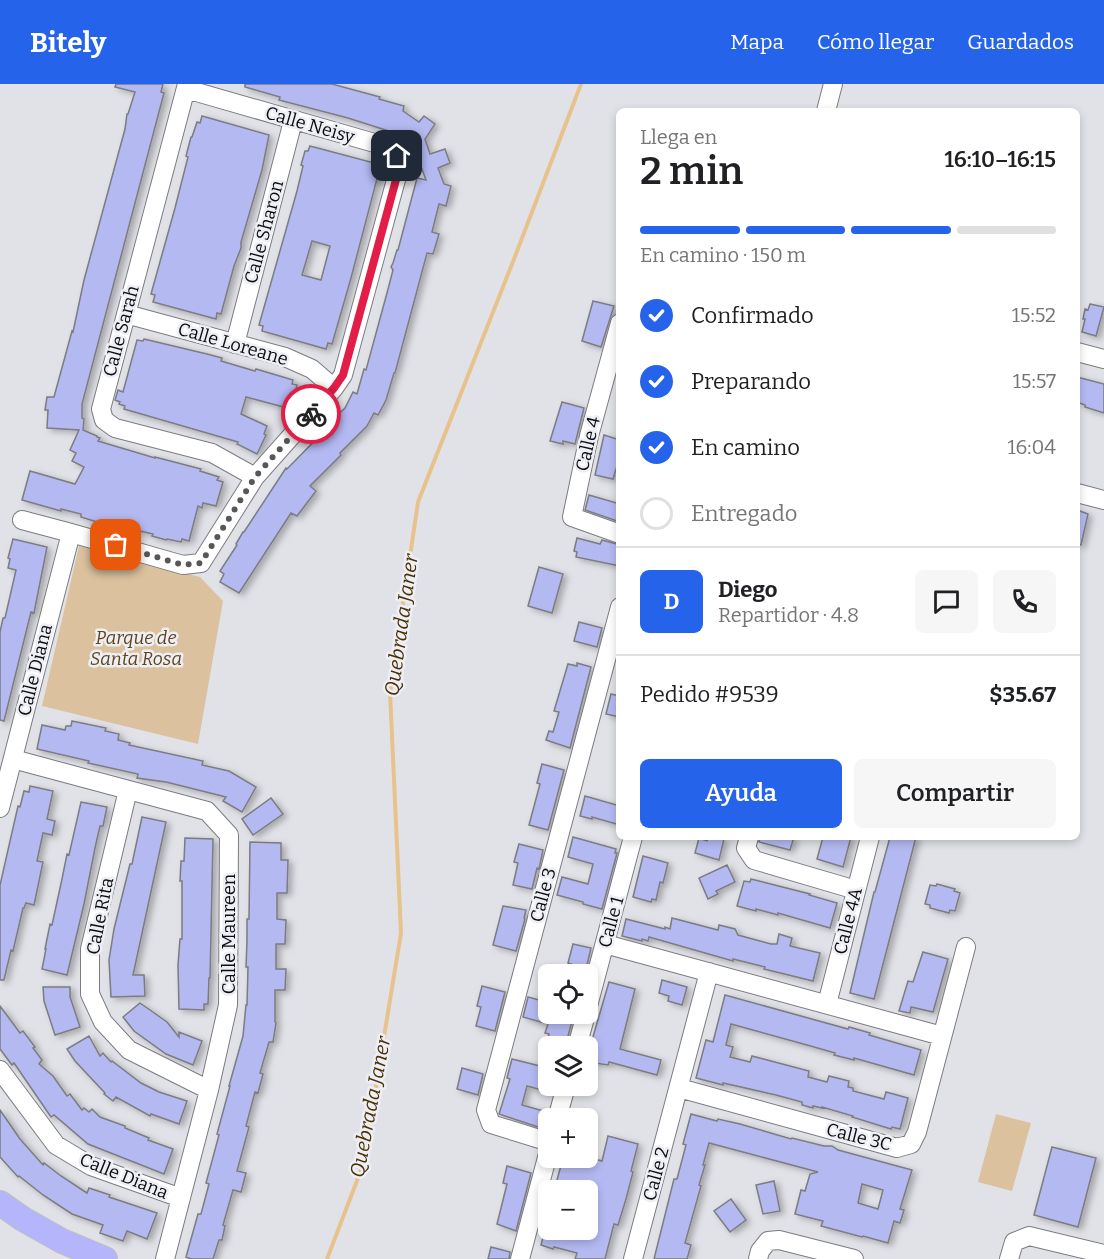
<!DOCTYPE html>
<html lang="es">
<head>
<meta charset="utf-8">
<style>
  body { margin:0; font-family:Bitter,serif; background:#f6f6f6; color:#202124; height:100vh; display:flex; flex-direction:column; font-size:22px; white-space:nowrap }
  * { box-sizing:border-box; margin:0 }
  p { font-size:20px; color:#757577 }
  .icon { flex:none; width:33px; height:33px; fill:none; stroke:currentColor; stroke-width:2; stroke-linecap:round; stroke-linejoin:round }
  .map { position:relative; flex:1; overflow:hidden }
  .side { position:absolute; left:616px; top:24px; width:464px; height:732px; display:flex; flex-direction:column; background:#fff; border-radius:9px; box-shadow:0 3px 9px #0003 }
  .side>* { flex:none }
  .controls { position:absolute; left:538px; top:880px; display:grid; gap:12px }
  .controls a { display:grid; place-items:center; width:60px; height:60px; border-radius:9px; background:#fff; box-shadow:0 3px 9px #0003; font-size:30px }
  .pin { position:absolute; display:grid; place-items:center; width:51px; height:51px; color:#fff; margin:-26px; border-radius:12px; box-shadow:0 3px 9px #0006 }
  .courier { position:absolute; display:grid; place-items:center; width:60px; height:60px; margin:-30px; border:4px solid #e11d48; border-radius:50%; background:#fff; color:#222; box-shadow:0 2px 8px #0007 }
  .summary em { font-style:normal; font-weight:600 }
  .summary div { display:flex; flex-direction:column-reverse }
  .summary { display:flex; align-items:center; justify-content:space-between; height:102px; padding:0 24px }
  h1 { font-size:39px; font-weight:600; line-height:45px }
  .bar { display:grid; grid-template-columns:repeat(4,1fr); gap:9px 6px; align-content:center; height:72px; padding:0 24px }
  .bar i { height:8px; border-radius:4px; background:#e0e0e0 }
  .bar .active { background:#2563eb }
  .bar p { grid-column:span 4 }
  .line { display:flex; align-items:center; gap:15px; padding:0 24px; border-top:2px solid #e0e0e0 }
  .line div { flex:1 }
  .round { display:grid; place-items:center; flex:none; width:63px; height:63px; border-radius:9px; background:#f6f6f6 }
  ol { padding:0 24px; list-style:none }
  li { display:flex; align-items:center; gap:18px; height:66px }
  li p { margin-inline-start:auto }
  li .icon { padding:6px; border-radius:50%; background:#2563eb; color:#fff; stroke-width:4 }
  li:last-child { color:#757577 }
  li i { width:33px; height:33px; border:3px solid #e0e0e0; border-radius:50% }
  .button { display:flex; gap:12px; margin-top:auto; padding:12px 24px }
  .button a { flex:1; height:69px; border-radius:9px; background:#2563eb; color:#fff; font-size:24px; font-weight:600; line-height:69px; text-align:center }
  .button a+a { background:#f6f6f6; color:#202124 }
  header { display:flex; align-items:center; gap:36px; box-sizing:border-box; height:84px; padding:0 30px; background:#2563eb; color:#fff }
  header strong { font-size:28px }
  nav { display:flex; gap:33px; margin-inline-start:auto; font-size:21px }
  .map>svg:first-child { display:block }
  .green { fill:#dbc19e }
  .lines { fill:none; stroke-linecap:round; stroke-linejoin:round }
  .stream { stroke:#e8c28d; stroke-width:4 }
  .building { fill:#b4b9f2; stroke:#7b7c81; stroke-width:1.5; fill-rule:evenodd; filter:url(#shadow) }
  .minor-casing { stroke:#7b7c81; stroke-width:20 }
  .major-casing { stroke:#c0c0c0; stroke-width:26 }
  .minor { stroke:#fff; stroke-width:18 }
  .major { stroke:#b5b5fb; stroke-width:24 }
  .done { stroke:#57575a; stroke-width:6; stroke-dasharray:0 10.8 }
  .route { stroke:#e11d48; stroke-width:8 }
  .labels { text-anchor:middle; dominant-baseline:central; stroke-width:5; stroke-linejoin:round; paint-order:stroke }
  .street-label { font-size:18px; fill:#0c0c0e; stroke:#eeeff5 }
  .park-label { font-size:18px; font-style:italic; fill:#5e431b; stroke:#eeeff5 }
  .water-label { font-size:20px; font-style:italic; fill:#492f03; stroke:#eeeff5 }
</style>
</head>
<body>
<header>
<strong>Bitely</strong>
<nav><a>Mapa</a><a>Cómo llegar</a><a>Guardados</a></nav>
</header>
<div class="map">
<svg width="1104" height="1175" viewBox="0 0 1104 1175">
  <defs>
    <filter id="shadow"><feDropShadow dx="4" dy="2.5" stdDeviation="3" flood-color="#0004"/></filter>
  </defs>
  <rect width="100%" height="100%" fill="#e1e2e7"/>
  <path class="green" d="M 79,462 L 200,493 L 223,517 L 198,660 L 42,622 Z
    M 996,1030 L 1031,1039 L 1012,1107 L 978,1098 Z"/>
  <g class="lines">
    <path class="stream" d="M 327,1175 L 363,1081 L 401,849 L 390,608 L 418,418 L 514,175 L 581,0"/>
  </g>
  <path class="building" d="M 116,0 L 163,0 L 161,8 L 164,9 L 82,320 L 82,334 L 84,335 L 83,346 L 97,352 L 97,353 L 100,354 L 98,357 L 155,374 L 155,373 L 201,385 L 200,387 L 219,393 L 217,396 L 223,398 L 216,422 L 203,419 L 202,424 L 198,422 L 189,457 L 182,455 L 181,458 L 167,455 L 166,456 L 152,452 L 153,450 L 118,442 L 118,444 L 106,440 L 106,442 L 96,440 L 97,438 L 81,433 L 81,430 L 61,425 L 61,427 L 22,416 L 30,387 L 75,400 L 84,383 L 72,377 L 76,369 L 70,366 L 79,346 L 47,344 L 48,326 L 45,326 L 47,313 L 54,313 L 72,247 L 73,248 L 84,196 L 125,45 L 127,30 L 128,30 L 135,8 L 115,3 Z
    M 245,0 L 332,0 L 380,13 L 379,15 L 404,22 L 403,27 L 419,38 L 424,32 L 435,40 L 425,55 L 430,70 L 445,65 L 450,79 L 438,84 L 444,100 L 451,102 L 446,122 L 439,120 L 432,148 L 439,150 L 433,170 L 427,169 L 395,289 L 394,289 L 386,316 L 378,331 L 374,329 L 367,342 L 340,369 L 341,371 L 310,402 L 316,407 L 297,432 L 291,429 L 239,509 L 220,498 L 224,490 L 220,487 L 237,461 L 236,460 L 243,448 L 244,448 L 286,384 L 287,385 L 332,339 L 331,337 L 345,324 L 353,308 L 357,310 L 364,285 L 366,286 L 387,209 L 393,186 L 391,183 L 393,179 L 397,166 L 398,166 L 417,94 L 426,96 L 413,61 L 398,50 L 348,34 L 279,16 L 280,13 L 245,3 Z
    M 202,32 L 269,51 L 262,86 L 241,158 L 241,164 L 234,182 L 221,230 L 217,229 L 216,235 L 153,218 L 155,211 L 151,210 L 175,124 L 188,73 L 186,72 L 191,53 L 192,53 L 197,38 L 200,39 Z
    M 310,62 L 378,80 L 376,86 L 379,87 L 351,194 L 332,260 L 328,259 L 326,265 L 262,247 L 263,242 L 259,241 L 297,107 L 303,82 L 301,81 L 305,67 L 308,67 ZM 312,157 L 330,162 L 321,196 L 302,191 Z
    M 593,217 L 614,222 L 601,263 L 582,257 Z
    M 1090,220 L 1104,223 L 1096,252 L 1082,248 L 1085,235 L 1083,235 L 1085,225 L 1088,226 Z
    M 144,255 L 207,270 L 222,274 L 221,277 L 255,287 L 256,285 L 293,296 L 292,300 L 297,301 L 291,325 L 246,313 L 241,330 L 267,342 L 264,350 L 266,351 L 257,370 L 237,360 L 238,358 L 124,325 L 125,322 L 119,320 L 120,318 L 115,316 L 118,306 L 123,308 L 137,256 L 143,257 Z
    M 1077,293 L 1104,300 L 1104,329 L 1085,323 L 1085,321 L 1077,318 Z
    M 562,318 L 584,324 L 575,360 L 563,357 L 563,360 L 550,357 Z
    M 604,351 L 620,356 L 620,372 L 613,395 L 595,391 Z
    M 589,411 L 620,420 L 620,438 L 585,426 Z
    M 1077,426 L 1088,430 L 1081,461 L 1077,461 Z
    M 577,454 L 600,460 L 602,456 L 620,461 L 620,482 L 576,473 L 577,468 L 574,467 Z
    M 13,455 L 47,463 L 34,529 L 31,528 L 4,637 L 0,636 L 0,548 L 3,534 L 5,534 L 16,486 L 8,484 L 10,475 L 8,474 Z
    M 539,483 L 563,490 L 552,529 L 528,522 Z
    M 579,538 L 602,544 L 597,563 L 574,557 Z
    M 577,579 L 591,583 L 570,664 L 546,656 L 549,647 L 553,648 L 559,628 L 554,627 L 568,580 L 577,582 Z
    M 611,610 L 620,612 L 620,633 L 606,630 Z
    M 72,637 L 106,644 L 105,647 L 119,650 L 118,656 L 130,659 L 129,661 L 203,677 L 202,681 L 229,687 L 256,703 L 242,728 L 223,717 L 226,713 L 166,698 L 137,694 L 138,690 L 88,679 L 89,677 L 37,665 L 42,641 L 65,646 L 66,642 L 71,642 Z
    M 542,680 L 564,686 L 548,746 L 529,741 L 540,700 L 537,699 Z
    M 30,702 L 53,707 L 47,735 L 55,737 L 52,751 L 43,749 L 37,777 L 43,778 L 34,821 L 26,819 L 24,824 L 23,824 L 13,867 L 11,866 L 4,896 L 0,896 L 0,801 L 18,722 L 20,723 L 24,707 L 29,708 Z
    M 585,712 L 620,722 L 620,741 L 592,733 L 592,735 L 580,732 Z
    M 271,714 L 283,730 L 253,751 L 242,735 Z
    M 81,718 L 107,723 L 103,742 L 100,742 L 95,764 L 84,820 L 67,891 L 42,885 L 46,865 L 45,865 L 50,840 L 52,841 L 62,795 L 67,770 L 69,771 Z
    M 142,733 L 166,738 L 133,891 L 144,891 L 145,912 L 111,913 L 109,876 L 114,845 L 130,780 L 132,780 Z
    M 573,753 L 616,765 L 615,769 L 617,769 L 602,825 L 583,820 L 583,818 L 557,811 L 562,793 L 588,800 L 593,780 L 568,773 Z
    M 708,753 L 724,755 L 719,776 L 695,769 L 699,754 L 707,757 Z
    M 760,753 L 794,753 L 790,766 L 759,758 Z
    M 823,753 L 851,753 L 843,783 L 817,775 Z
    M 890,753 L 916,753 L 874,915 L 850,909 L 874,808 L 875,808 Z
    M 185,754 L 213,755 L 210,894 L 209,894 L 208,920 L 204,920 L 204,926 L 179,925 L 178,881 L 180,855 L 182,855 L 182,797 L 180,797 L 181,777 L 184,777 Z
    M 250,758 L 281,759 L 281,776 L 288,776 L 287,809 L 277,809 L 277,835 L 286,836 L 285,860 L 276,860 L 276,885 L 286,885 L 285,906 L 275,906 L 275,938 L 276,939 L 273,958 L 269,958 L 260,989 L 263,990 L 258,1009 L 255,1008 L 246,1042 L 249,1043 L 237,1087 L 246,1089 L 241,1108 L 233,1106 L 223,1141 L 225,1142 L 222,1156 L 219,1156 L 213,1175 L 191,1175 L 186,1173 L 198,1130 L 201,1130 L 209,1100 L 206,1099 L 219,1051 L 217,1050 L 230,1002 L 229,1002 L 243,952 L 246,921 L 247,921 L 248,883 L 246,883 L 247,857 L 247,835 L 249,835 Z
    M 519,760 L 543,766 L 539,785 L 537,784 L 532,805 L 513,801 L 518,779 L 514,778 Z
    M 643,772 L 668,779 L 663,799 L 660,798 L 656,816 L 652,815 L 651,818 L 633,813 Z
    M 727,781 L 735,798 L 716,807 L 718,810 L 708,815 L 699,794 Z
    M 751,795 L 810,810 L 809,811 L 837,819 L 830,844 L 778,829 L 778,831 L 756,825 L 756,827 L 737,822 L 744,797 L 750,798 Z
    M 937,800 L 955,805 L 954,807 L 960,809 L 955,827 L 950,826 L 949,829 L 930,824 L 930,821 L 925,820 L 930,801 L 936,802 Z
    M 503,822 L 526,826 L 524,834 L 525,835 L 516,867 L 493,861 Z
    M 672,834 L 718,846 L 719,841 L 735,845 L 738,851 L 771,860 L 777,860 L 779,850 L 792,854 L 790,862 L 820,869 L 813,897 L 764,885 L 765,883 L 733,875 L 733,877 L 649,853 L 648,857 L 642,855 L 642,857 L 622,852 L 626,835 L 665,845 L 665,843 L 670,845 Z
    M 573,860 L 591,864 L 586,885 L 573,882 L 574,881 L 568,879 Z
    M 923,868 L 948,875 L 933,928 L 911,923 L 910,929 L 899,927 L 908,897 L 913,898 Z
    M 662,896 L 687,903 L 682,921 L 668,917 L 669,912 L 659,909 Z
    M 609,898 L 635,905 L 620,965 L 661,976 L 657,991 L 609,978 L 608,981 L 588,978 L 592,963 L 590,963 Z
    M 482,902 L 505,908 L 495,947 L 476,942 L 481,923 L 477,922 Z
    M 43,903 L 70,903 L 70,913 L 80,943 L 55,951 L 44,917 Z
    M 725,911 L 848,945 L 849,943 L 870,949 L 869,951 L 921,966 L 914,991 L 854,974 L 854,976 L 834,971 L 835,969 L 807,961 L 731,940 L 726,961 L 733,963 L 730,973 L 750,978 L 752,972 L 809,987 L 808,993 L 827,998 L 829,992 L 849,997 L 848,1003 L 853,1004 L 853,1007 L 884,1015 L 886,1008 L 908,1014 L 900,1045 L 892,1043 L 891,1045 L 852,1033 L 853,1032 L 822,1023 L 822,1024 L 813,1022 L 813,1024 L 802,1021 L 802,1018 L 776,1011 L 723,999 L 723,1001 L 696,994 L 706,956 L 713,958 Z
    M 528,913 L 543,917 L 543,921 L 548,922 L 546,930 L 574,930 L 565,963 L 549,963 L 549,1008 L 527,1002 L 522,1021 L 547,1028 L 544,1045 L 499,1030 L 510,995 L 507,994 L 512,975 L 540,982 L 549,950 L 545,949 L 548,940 L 523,933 Z
    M 140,919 L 167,938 L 179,953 L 179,948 L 202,957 L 193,981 L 166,970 L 134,947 L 123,933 Z
    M 0,922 L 20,949 L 23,947 L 35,963 L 33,964 L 42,976 L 39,980 L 53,992 L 67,1012 L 70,1010 L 82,1026 L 84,1024 L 89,1028 L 92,1025 L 100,1033 L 125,1042 L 125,1044 L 149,1054 L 148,1056 L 173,1065 L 164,1090 L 88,1060 L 54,1031 L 51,1033 L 14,979 L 12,981 L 0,965 Z
    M 89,952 L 100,972 L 103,969 L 111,978 L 112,977 L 141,999 L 159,1008 L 187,1017 L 179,1040 L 151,1030 L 150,1032 L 116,1013 L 113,1017 L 104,1010 L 105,1009 L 75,977 L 67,965 Z
    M 462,984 L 483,990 L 478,1011 L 457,1005 Z
    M 0,1026 L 20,1055 L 43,1081 L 44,1079 L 61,1092 L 87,1109 L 89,1104 L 110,1111 L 109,1113 L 157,1129 L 147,1155 L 127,1147 L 123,1157 L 100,1149 L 103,1141 L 72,1130 L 43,1111 L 19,1092 L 18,1093 L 0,1073 Z
    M 691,1030 L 717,1037 L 718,1035 L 740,1040 L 791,1055 L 792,1054 L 824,1062 L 832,1062 L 838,1066 L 912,1086 L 900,1125 L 904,1126 L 900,1139 L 894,1137 L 888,1159 L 863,1152 L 862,1153 L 821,1142 L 823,1137 L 795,1130 L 801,1106 L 805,1107 L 810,1090 L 818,1088 L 709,1059 L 703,1081 L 705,1081 L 699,1101 L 701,1102 L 685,1159 L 691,1161 L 687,1175 L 654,1175 L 674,1095 L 677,1095 L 686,1061 L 683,1060 ZM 862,1100 L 883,1106 L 878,1125 L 858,1119 Z
    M 608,1052 L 638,1060 L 631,1087 L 633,1088 L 626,1115 L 618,1141 L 614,1140 L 605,1175 L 575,1175 L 577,1169 L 554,1163 L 553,1165 L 541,1161 L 545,1146 L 553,1146 L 581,1153 L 583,1146 L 588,1146 L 588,1107 L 554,1107 L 563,1074 L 591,1074 L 602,1077 Z
    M 1052,1063 L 1096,1074 L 1078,1143 L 1034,1131 Z
    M 507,1082 L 531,1089 L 516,1147 L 497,1140 L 507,1100 L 503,1099 Z
    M 774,1097 L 780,1127 L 763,1130 L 756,1101 Z
    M 731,1115 L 746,1136 L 730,1148 L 714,1127 Z
    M 491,1163 L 510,1168 L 509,1175 L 488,1175 Z"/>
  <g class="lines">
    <g class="minor-casing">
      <path id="minor" d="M 187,0 L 101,325 L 104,336 L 115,344 L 212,369 L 255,393
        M 826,27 L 833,0
        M 126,230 L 285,273 L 312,285 L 334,304
        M 620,239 L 589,352 L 572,433 L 620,450
        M 235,260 L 293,37
        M 1077,268 L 1104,275
        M 1077,409 L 1104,416
        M 22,436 L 71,449 L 183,481 L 201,479 L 255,393 L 334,304 L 343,291 L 400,81 L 397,72 L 385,62 L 186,5
        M 13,675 L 207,727 L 229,751 L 228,921 L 209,1006 L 165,1175
        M 128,706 L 90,865 L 90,910 L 103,938 L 129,966 L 209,1006
        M 0,724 L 71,449
        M 749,753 L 746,764 L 754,776 L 856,806
        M 605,860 L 942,952
        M 827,920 L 870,753
        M 588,922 L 633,753
        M 577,963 L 586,930
        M 0,986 L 56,1061 L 91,1082 L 181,1114
        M 679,1004 L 897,1064 L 911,1060 L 917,1048 L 966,863
        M 557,1035 L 566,1002
        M 549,1058 L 491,1040 L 486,1026 L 620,523
        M 520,1175 L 549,1066
        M 633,1175 L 709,888
        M 758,1175 L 760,1167 L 768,1157 L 779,1156 L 854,1175
        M 1009,1175 L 1014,1158 L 1029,1152 L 1104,1170"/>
    </g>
    <g class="major-casing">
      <path id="major" d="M 0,1119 L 23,1135 L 62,1157 L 105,1175"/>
    </g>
    <use href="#minor" class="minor"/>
    <use href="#major" class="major"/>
  </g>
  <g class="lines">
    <path class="done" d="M 116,461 L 183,481 L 201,479 L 255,393 L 311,330"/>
    <path class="route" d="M 311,330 L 334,304 L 343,291 L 400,81 L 397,72"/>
  </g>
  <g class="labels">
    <g class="street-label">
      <text transform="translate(310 41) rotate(16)">Calle Neisy</text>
      <text transform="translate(264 148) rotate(-75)">Calle Sharon</text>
      <text transform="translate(121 247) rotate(-75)">Calle Sarah</text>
      <text transform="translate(233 260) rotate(16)">Calle Loreane</text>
      <text transform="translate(588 360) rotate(-77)">Calle 4</text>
      <text transform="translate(35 586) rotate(-76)">Calle Diana</text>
      <text transform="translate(543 811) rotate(-75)">Calle 3</text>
      <text transform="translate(100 832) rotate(-79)">Calle Rita</text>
      <text transform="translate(848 837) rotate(-76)">Calle 4A</text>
      <text transform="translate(611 838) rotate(-75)">Calle 1</text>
      <text transform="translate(229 850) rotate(-90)">Calle Maureen</text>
      <text transform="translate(859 1053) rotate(14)">Calle 3C</text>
      <text transform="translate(656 1090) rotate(-75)">Calle 2</text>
      <text transform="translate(124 1092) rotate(22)">Calle Diana</text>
    </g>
    <g class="park-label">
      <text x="136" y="554">Parque de<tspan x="136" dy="21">Santa Rosa</tspan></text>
    </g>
    <g class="water-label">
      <text transform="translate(401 541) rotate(-82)">Quebrada Janer</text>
      <text transform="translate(370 1023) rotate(-79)">Quebrada Janer</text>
    </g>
  </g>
</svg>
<div class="controls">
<a><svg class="icon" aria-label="locate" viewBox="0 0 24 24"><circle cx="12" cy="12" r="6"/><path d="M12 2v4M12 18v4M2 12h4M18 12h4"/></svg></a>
<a><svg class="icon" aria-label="layers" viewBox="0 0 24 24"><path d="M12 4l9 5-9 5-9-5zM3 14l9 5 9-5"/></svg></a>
<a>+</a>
<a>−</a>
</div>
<div class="pin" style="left:116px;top:461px;background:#ea580c"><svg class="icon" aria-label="bag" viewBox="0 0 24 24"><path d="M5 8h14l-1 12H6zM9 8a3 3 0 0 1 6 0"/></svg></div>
<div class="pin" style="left:397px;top:72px;background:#1f2937"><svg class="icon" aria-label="home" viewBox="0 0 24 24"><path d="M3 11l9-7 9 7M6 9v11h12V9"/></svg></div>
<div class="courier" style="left:311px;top:330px"><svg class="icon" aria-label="bike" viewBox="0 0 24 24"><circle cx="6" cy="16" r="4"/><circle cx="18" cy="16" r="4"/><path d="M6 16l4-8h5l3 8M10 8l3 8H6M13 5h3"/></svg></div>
<section class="side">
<div class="summary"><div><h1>2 min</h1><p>Llega en</p></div><em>16:10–16:15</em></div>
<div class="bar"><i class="active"></i><i class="active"></i><i class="active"></i><i></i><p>En camino · 150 m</p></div>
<ol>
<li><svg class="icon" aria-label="check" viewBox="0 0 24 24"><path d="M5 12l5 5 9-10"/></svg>Confirmado<p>15:52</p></li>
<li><svg class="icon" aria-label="check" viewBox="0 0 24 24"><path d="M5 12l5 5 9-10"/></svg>Preparando<p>15:57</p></li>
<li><svg class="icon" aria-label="check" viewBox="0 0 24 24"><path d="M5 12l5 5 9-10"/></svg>En camino<p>16:04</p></li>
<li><i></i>Entregado</li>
</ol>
<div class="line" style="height:108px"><b class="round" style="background:#2563eb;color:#fff">D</b><div><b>Diego</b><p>Repartidor · 4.8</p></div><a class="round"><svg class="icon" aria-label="chat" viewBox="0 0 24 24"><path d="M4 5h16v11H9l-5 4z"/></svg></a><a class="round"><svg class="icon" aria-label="phone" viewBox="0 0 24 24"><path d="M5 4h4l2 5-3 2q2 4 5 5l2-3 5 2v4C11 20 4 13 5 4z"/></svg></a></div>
<div class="line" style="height:78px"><div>Pedido #9539</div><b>$35.67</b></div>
<div class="button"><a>Ayuda</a><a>Compartir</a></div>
</section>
</div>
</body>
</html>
